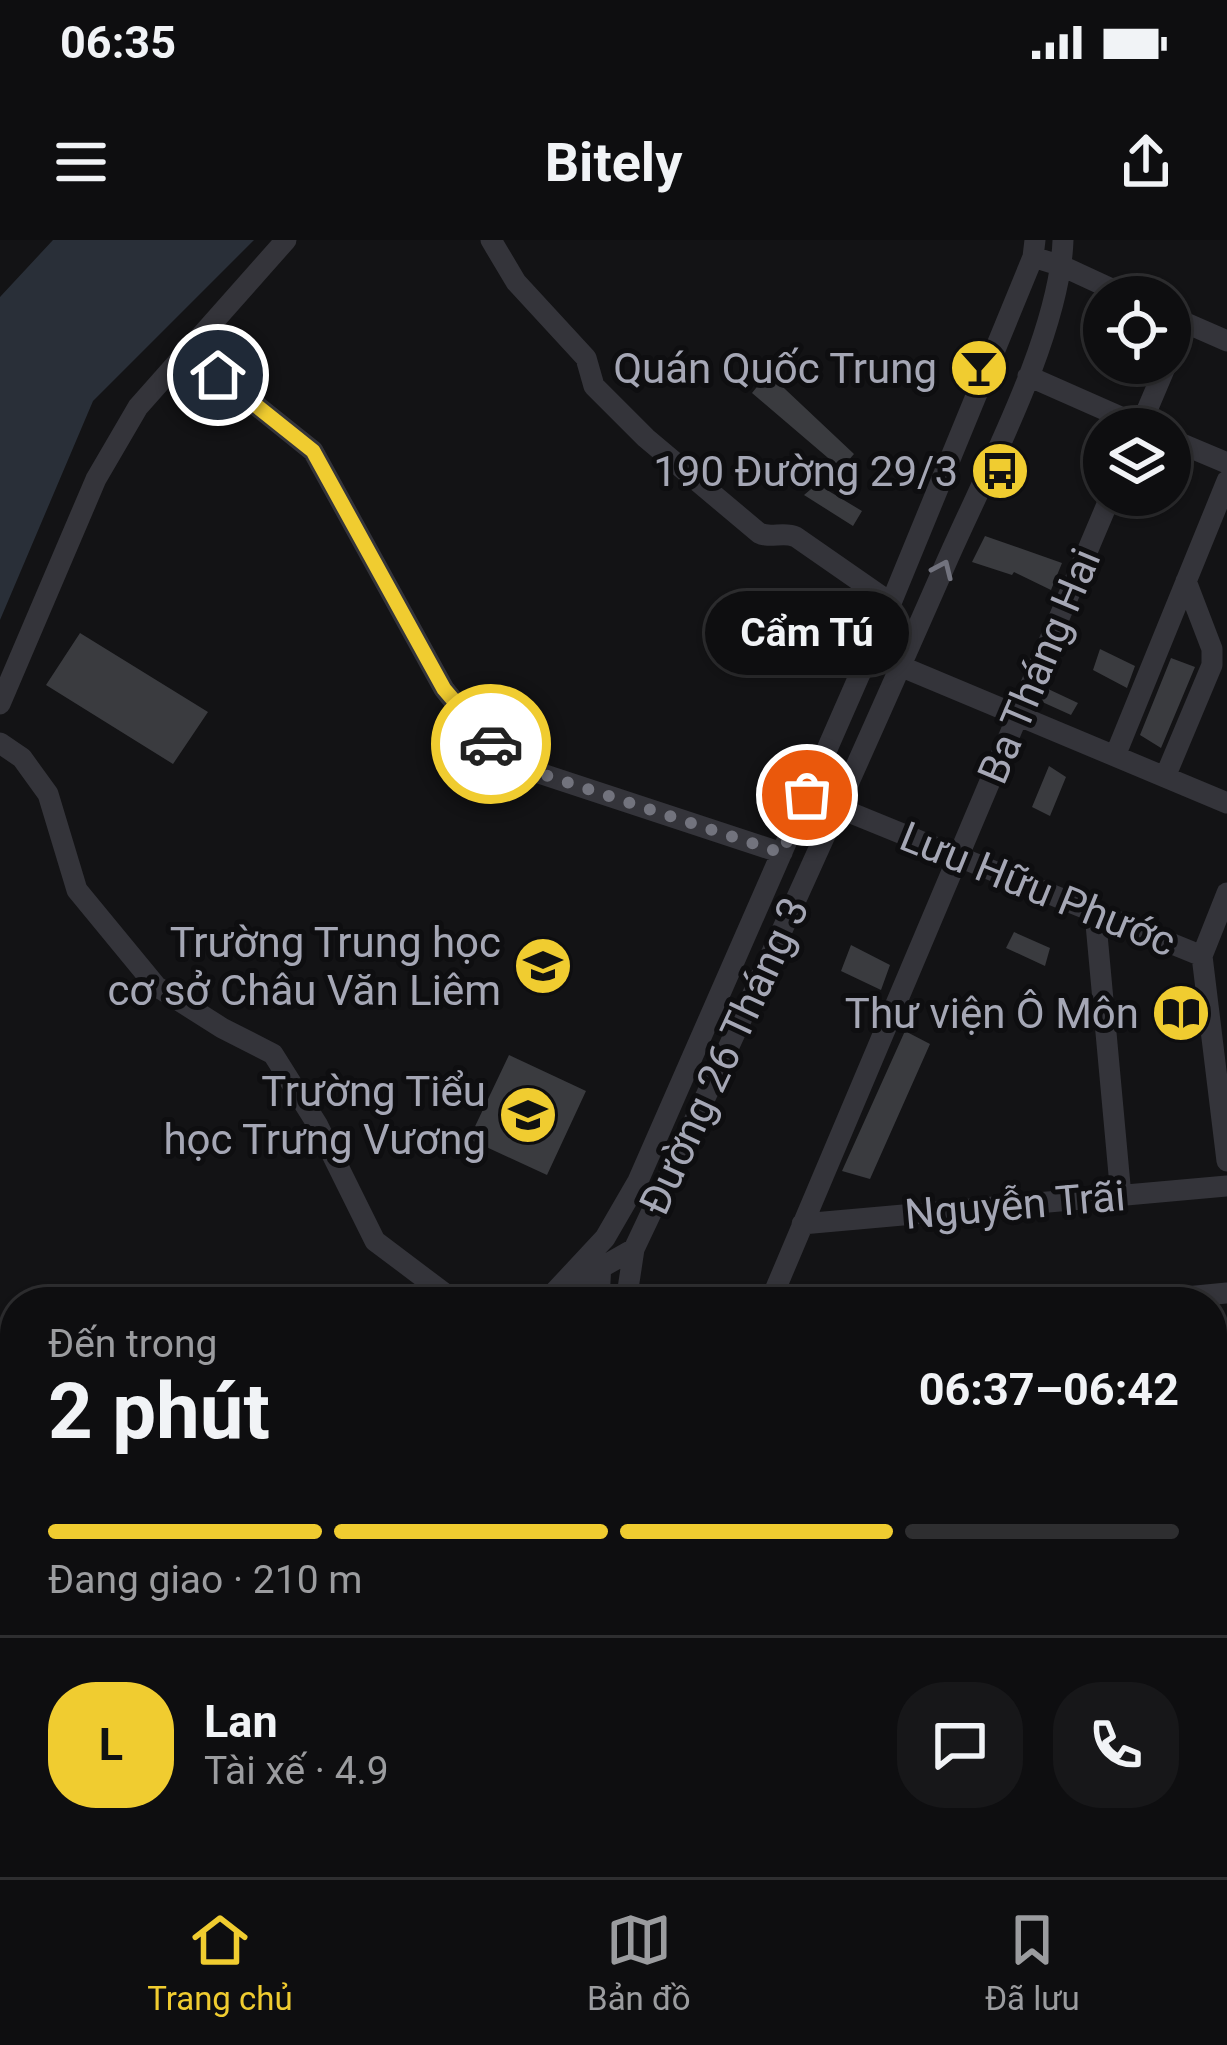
<!DOCTYPE html>
<html lang="vi">
<head>
<meta charset="utf-8">
<style>
  body { margin:0; font-family:Roboto,sans-serif; background:#171719; color:#f1f3f6; height:100vh; display:flex; flex-direction:column; font-size:45px; white-space:nowrap }
  * { box-sizing:border-box; margin:0 }
  p { font-size:39px; color:#9b9c9f }
  .icon { flex:none; width:66px; height:66px; fill:none; stroke:currentColor; stroke-width:2; stroke-linecap:round; stroke-linejoin:round }
  .map { position:relative; flex:1; overflow:hidden }
  .side { position:absolute; left:0px; top:1047px; width:1227px; height:591px; display:flex; flex-direction:column; background:#0e0e10; border-radius:48px 48px 0 0; box-shadow:0 3px 9px #0004,0 0 0 3px #2e2e30 }
  .side>* { flex:none }
  .buttons { position:absolute; left:1083px; top:36px; display:grid; gap:24px }
  .buttons a { display:grid; place-items:center; width:108px; height:108px; border-radius:50%; background:#0e0e10; box-shadow:0 3px 9px #0004,0 0 0 3px #2e2e30; font-size:60px }
  .pin { position:absolute; display:grid; place-items:center; width:102px; height:102px; color:#fff; margin:-51px; border:6px solid #fff; border-radius:50%; box-shadow:0 3px 12px #0007 }
  .courier { position:absolute; display:grid; place-items:center; width:120px; height:120px; margin:-60px; border:9px solid #f0cc30; border-radius:50%; background:#fff; color:#222; box-shadow:0 3px 15px #0007 }
  .bubble { position:absolute; height:84px; border-radius:42px; background:#0e0e10; box-shadow:0 3px 9px #0004,0 0 0 3px #2e2e30; font-size:39px; font-weight:700; line-height:84px; text-align:center }
  .overview em { font-style:normal; font-weight:700 }
  .overview div { display:flex; flex-direction:column-reverse }
  .overview { display:flex; align-items:center; justify-content:space-between; height:204px; padding:0 48px }
  h1 { font-size:78px; font-weight:700; line-height:90px }
  .bar { display:grid; grid-template-columns:repeat(4,1fr); gap:18px 12px; align-content:center; height:144px; padding:0 48px }
  .bar i { height:15px; border-radius:9px; background:#2e2e30 }
  .bar .selected { background:#f0cc30 }
  .bar p { grid-column:span 4 }
  .line { display:flex; align-items:center; gap:30px; padding:0 48px; border-top:3px solid #2e2e30 }
  .line div { flex:1 }
  .round { display:grid; place-items:center; flex:none; width:126px; height:126px; border-radius:48px; background:#171719 }
  .status { display:flex; justify-content:space-between; align-items:center; height:84px; padding:0 60px; background:#0e0e10; direction:ltr }
  .status svg { height:33px; fill:currentColor }
  header { display:flex; justify-content:space-between; align-items:center; height:156px; padding:0 48px; background:#0e0e10; font-size:54px; font-weight:700 }
  .tabs { display:flex; justify-content:space-around; align-items:center; height:168px; border-top:3px solid #2e2e30; background:#0e0e10; font-size:33px; color:#9b9c9f }
  .tabs a { display:grid; justify-items:center; gap:6px }
  .tabs .selected { color:#f0cc30 }
  .map>svg:first-child { display:block }
  .water { fill:#292f38 }
  .building { fill:#3a3b3f }
  .lines { fill:none; stroke-linecap:round; stroke-linejoin:round }
  .minor { stroke:#34343a; stroke-width:21 }
  .major { stroke:#505159; stroke-width:27 }
  .highway { stroke:#60616b; stroke-width:30 }
  .oneway { stroke:#72737e }
  .done { stroke:#72737d; stroke-width:12; stroke-dasharray:0 21.6 }
  .route { stroke:#f0cc30; stroke-width:15 }
  .labels { text-anchor:middle; dominant-baseline:central; stroke-width:10; stroke-linejoin:round; paint-order:stroke }
  .poi-label { font-size:42px; fill:#a5a7b5; stroke:#0e0e10; text-anchor:end }
  .street-label { font-size:42px; fill:#a5a7b5; stroke:#0e0e10 }
</style>
</head>
<body>
<div class="status"><b>06:35</b><svg viewBox="0 0 49 12"><path d="M0 12V9h3v3zM5 12V6h3v6zM10 12V3h3v9zM15 12V0h3v12zM26 1h20v11H26zM47 4h2v5h-2z"/></svg></div>
<header><svg class="icon" aria-label="menu" viewBox="0 0 24 24"><path d="M4 6h16M4 12h16M4 18h16"/></svg>Bitely<svg class="icon" aria-label="share" viewBox="0 0 24 24"><path d="M12 15V3M7 8l5-5 5 5M5 13v7h14v-7"/></svg></header>
<div class="map">
<svg width="1227" height="1637" viewBox="0 0 1227 1637">
  <rect width="100%" height="100%" fill="#131315"/>
  <path class="water" d="M 53,0 L 254,0 L 93,161 L 0,380 L 0,57 Z"/>
  <path class="building" d="M 768,133 L 854,214 L 841,229 L 752,153 Z
    M 817,244 L 862,271 L 853,286 L 804,255 Z
    M 985,296 L 1062,323 L 1051,350 L 1014,332 L 1012,335 L 972,322 Z
    M 80,393 L 208,472 L 173,524 L 46,445 Z
    M 1100,409 L 1135,426 L 1127,448 L 1093,430 Z
    M 1171,418 L 1195,427 L 1161,508 L 1140,495 Z
    M 1046,448 L 1078,463 L 1071,475 L 1040,461 Z
    M 1049,526 L 1066,537 L 1050,576 L 1032,567 Z
    M 1014,692 L 1050,708 L 1045,726 L 1006,708 Z
    M 851,705 L 890,725 L 881,750 L 841,731 Z
    M 905,791 L 930,804 L 870,939 L 842,931 Z
    M 509,815 L 586,851 L 547,935 L 469,899 Z
    M 1022,1623 L 1032,1623 L 1036,1637 L 985,1637 L 984,1633 Z"/>
  <g class="lines">
    <path class="minor" d="M 491,0 L 516,42 L 586,118 L 594,146 L 646,198 L 759,293 C 771,299 783,291 796,297 L 891,363
      M 1033,17 L 1062,26 L 1129,57
      M 1170,76 L 1227,101
      M 186,109 L 313,211 L 444,449 L 486,501 L 539,533 L 782,613
      M 1170,115 L 1184,82
      M 1028,136 L 1148,189
      M 1139,189 L 1167,123
      M 1170,199 L 1227,223
      M 900,426 L 1227,563
      M 0,464 L 96,239 L 138,167 L 286,0
      M 0,503 L 22,518 L 48,554 L 77,650 L 156,746 L 222,788 L 273,814 L 317,884 L 375,1001 L 456,1062
      M 1115,516 L 1227,241
      M 1165,537 L 1212,425 L 1212,409 L 1186,341
      M 807,555 L 1202,716
      M 1227,653 L 1202,716 L 1227,921
      M 1095,673 L 1121,956
      M 802,984 L 1227,946
      M 572,1044 L 634,1009
      M 549,1058 L 605,998 L 638,941 L 891,363 L 1033,17 L 1035,0
      M 599,1062 L 601,1022
      M 626,1062 L 634,1009 C 742,782 845,553 946,323 C 985,234 1060,95 1063,0
      M 770,1062 L 1111,255
      M 1134,1062 L 1227,1053
      M 1212,1277 L 1227,1281
      M 835,1623 L 837,1637
      M 886,1623 L 890,1637
      M 1071,1623 L 1074,1637
      M 1163,1623 L 1166,1637
      M 572,1637 L 601,1623"/>
    <path class="major" d="M 0,1247 L 15,1239"/>
    <path class="highway" d="M 0,1106 L 15,1115
      M 1212,1192 L 1227,1190"/>
  </g>
  <defs><path id="oneway-chevron" d="M-2-3.5L2.5 0L-2 3.5" fill="none" stroke-width="1.6" stroke-linecap="round" stroke-linejoin="round" transform="scale(3)"/></defs>
  <use class="oneway" href="#oneway-chevron" transform="translate(943 329) rotate(-66)"/>
  <g class="lines">
    <path class="done" d="M 491,504 L 539,533 L 782,613 L 807,555"/>
    <path class="route" d="M 218,135 L 313,211 L 444,449 L 491,504"/>
  </g>
  <defs>
    <g id="bar-disc" transform="scale(3)"><circle r="9.5" fill="#f0cc30" stroke="#0e0e10"/><path d="M-6-5H6L.8 .8V4.5H3.5V6h-7V4.5H-.8V.8Z" fill="#111"/></g>
    <g id="bus-disc" transform="scale(3)"><circle r="9.5" fill="#f0cc30" stroke="#0e0e10"/><path d="M-5-6H5V4H4V6H2V4H-2V6H-4V4H-5ZM-3.5-4V0h7V-4ZM-3.5 1.2v1.5H-2V1.2ZM2 1.2v1.5H3.5V1.2Z" fill="#111"/></g>
    <g id="school-disc" transform="scale(3)"><circle r="9.5" fill="#f0cc30" stroke="#0e0e10"/><path d="M0-5L7-2L0 1L-7-2ZM-4 1L0 2.5L4 1V4Q0 6-4 4Z" fill="#111"/></g>
    <g id="library-disc" transform="scale(3)"><circle r="9.5" fill="#f0cc30" stroke="#0e0e10"/><path d="M-6-4Q-3-5.5-.7-3.5V5Q-3 3-6 4ZM6-4Q3-5.5 .7-3.5V5Q3 3 6 4Z" fill="#111"/></g>
  </defs>
  <g fill-rule="evenodd">
    <use href="#bar-disc" x="979" y="128"/>
    <use href="#bus-disc" x="1000" y="231"/>
    <use href="#school-disc" x="543" y="726"/>
    <use href="#library-disc" x="1181" y="773"/>
    <use href="#school-disc" x="528" y="875"/>
  </g>
  <g class="labels">
    <g class="poi-label">
      <text x="937" y="128">Quán Quốc Trung</text>
      <text x="958" y="231">190 Đường 29/3</text>
      <text x="501" y="702">Trường Trung học<tspan x="501" dy="48">cơ sở Châu Văn Liêm</tspan></text>
      <text x="1139" y="773">Thư viện Ô Môn</text>
      <text x="486" y="851">Trường Tiểu<tspan x="486" dy="48">học Trưng Vương</tspan></text>
    </g>
    <g class="street-label">
      <text transform="translate(1039 426) rotate(-67)">Ba Tháng Hai</text>
      <text transform="translate(1038 649) rotate(22)">Lưu Hữu Phước</text>
      <text transform="translate(724 816) rotate(-65)">Đường 26 Tháng 3</text>
      <text transform="translate(1015 965) rotate(-5)">Nguyễn Trãi</text>
    </g>
  </g>
</svg>
<div class="buttons">
<a><svg class="icon" aria-label="locate" viewBox="0 0 24 24"><circle cx="12" cy="12" r="6"/><path d="M12 2v4M12 18v4M2 12h4M18 12h4"/></svg></a>
<a><svg class="icon" aria-label="layers" viewBox="0 0 24 24"><path d="M12 4l9 5-9 5-9-5zM3 14l9 5 9-5"/></svg></a>
</div>
<div class="pin" style="left:807px;top:555px;background:#ea580c"><svg class="icon" aria-label="bag" viewBox="0 0 24 24"><path d="M5 8h14l-1 12H6zM9 8a3 3 0 0 1 6 0"/></svg></div>
<div class="pin" style="left:218px;top:135px;background:#1f2937"><svg class="icon" aria-label="home" viewBox="0 0 24 24"><path d="M3 11l9-7 9 7M6 9v11h12V9"/></svg></div>
<div class="courier" style="left:491px;top:504px"><svg class="icon" aria-label="car" viewBox="0 0 24 24"><path d="M5 17H2v-5l4-1 3-4h7l3 4 3 1v5h-3M9 17h6M6 11h13"/><circle cx="7" cy="17" r="2"/><circle cx="17" cy="17" r="2"/></svg></div>
<div class="bubble" style="left:705px;top:351px;width:204px">Cẩm Tú</div>
<section class="side">
<div class="overview"><div><h1>2 phút</h1><p>Đến trong</p></div><em>06:37–06:42</em></div>
<div class="bar"><i class="selected"></i><i class="selected"></i><i class="selected"></i><i></i><p>Đang giao · 210 m</p></div>
<div class="line" style="height:216px"><b class="round" style="background:#f0cc30;color:#111">L</b><div><b>Lan</b><p>Tài xế · 4.9</p></div><a class="round"><svg class="icon" aria-label="chat" viewBox="0 0 24 24"><path d="M4 5h16v11H9l-5 4z"/></svg></a><a class="round"><svg class="icon" aria-label="phone" viewBox="0 0 24 24"><path d="M5 4h4l2 5-3 2q2 4 5 5l2-3 5 2v4C11 20 4 13 5 4z"/></svg></a></div>
</section>
</div>
<nav class="tabs">
<a class="selected"><svg class="icon" aria-label="home" viewBox="0 0 24 24"><path d="M3 11l9-7 9 7M6 9v11h12V9"/></svg>Trang chủ</a>
<a><svg class="icon" aria-label="map" viewBox="0 0 24 24"><path d="M3 6l6-2 6 2 6-2v14l-6 2-6-2-6 2zM9 4v14M15 6v14"/></svg>Bản đồ</a>
<a><svg class="icon" aria-label="saved" viewBox="0 0 24 24"><path d="M7 4h10v16l-5-4-5 4z"/></svg>Đã lưu</a>
</nav>
</body>
</html>
